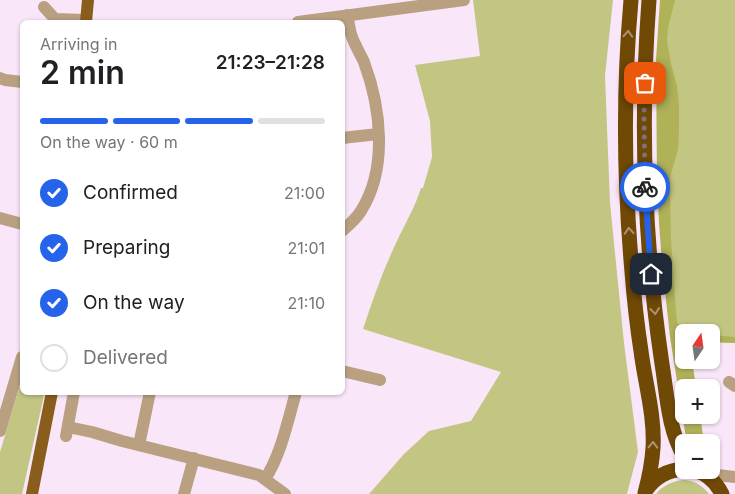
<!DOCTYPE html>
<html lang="en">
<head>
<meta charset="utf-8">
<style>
  body { margin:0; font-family:Inter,sans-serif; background:#f2f2f2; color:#202124; height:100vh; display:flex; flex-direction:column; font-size:19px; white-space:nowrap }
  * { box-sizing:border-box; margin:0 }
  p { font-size:16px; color:#757577 }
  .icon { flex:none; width:28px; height:28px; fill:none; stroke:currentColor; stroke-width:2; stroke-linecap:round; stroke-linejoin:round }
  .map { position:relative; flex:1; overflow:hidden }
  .side { position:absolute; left:20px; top:20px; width:325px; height:375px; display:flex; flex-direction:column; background:#fff; border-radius:8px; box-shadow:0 1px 4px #0004 }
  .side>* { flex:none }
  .needle { width:32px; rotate:13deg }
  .tools { position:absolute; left:675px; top:324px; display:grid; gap:10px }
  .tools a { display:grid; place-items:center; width:45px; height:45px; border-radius:8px; background:#fff; box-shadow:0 1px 4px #0004; font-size:25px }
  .pin { position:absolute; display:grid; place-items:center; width:42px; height:42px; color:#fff; margin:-21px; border-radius:10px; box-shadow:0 2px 8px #0006 }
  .courier { position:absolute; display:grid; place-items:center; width:50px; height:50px; margin:-25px; border:4px solid #2563eb; border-radius:50%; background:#fff; color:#222; box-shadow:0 1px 6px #0007 }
  .summary em { font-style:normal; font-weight:600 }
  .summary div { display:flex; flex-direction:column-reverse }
  .summary { display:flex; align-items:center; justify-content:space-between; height:85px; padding:0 20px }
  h1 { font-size:32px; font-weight:600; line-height:38px }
  .bar { display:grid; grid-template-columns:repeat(4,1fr); gap:8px 5px; align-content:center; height:60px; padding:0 20px }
  .bar i { height:6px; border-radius:4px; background:#e0e0e0 }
  .bar .selected { background:#2563eb }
  .bar p { grid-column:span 4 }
  ol { padding:0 20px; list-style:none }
  li { display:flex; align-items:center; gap:15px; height:55px }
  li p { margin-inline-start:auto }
  li .icon { padding:5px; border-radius:50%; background:#2563eb; color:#fff; stroke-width:4 }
  li:last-child { color:#757577 }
  li i { width:28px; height:28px; border:2px solid #e0e0e0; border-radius:50% }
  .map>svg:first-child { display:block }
  .green { fill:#c3c682 }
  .forest { fill:#b0b258 }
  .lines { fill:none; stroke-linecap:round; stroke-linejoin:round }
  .minor { stroke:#b8a081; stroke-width:12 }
  .major { stroke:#895e1c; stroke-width:12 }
  .highway { stroke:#704905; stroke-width:15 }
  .oneway { stroke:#ae9073 }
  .done { stroke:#7e727e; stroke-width:5; stroke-dasharray:0 9 }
  .route { stroke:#2563eb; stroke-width:6 }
</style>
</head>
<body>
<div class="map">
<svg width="735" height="494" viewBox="0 0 735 494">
  <rect width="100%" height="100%" fill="#fae6f9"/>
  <path class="green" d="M 473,0 L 613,0 L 605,76 L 610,203 L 624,343 L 638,452 L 627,494 L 369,494 L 404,454 L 429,431 L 471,421 L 501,372 L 363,329 C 373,299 383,270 397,241 C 405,224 415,207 421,188 L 423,188 L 432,157 L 430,121 L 415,65 L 480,56 Z
    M 663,0 L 735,0 L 735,343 L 711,342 L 711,332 L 684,332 L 684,341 L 670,309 Z
    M 22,379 L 22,392 L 44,393 L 43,400 L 22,494 L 0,494 L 0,452 Z
    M 684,480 C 695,481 702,485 709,494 L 656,494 C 663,485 673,481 684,480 Z"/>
  <path class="forest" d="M 660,0 L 675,0 L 668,28 L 667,40 L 671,64 L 677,86 L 679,104 L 679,132 L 678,150 L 670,177 L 670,190 L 671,240 L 676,312 L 677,322 L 681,330 L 686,332 L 684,332 L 684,360 L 692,360 L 696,387 L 684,388 L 684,415 L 700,415 L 704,442 L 688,442 L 685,432 L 670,337 L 662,263 L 659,223 L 657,183 L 656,60 Z
    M 711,335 L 735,337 L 735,343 L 711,342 Z"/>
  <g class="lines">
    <path class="minor" d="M 44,7 L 55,19 L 86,20
      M 298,22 L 464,0
      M 0,78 L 5,80 L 22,82
      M 342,138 L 378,134
      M 0,218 L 22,224
      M 342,231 C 349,225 356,219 361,211 C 388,168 381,108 364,62 C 360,53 354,44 351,34 C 349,28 349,22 347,15
      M 342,371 L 380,380
      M 729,382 L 735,386
      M 68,427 L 92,432 L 122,441 L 259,475 L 285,494
      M 0,431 L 22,357
      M 66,436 L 74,392
      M 139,445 L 150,392
      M 702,472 L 717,475 L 735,477
      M 265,479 C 281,455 288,420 296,392
      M 184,494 L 194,458"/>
    <path class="major" d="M 86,22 L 88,0
      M 32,494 L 52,392"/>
    <path class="highway" d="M 631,0 C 623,90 624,182 632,272 C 634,298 637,325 641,351 C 645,383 655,416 653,448 C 652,464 649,478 645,493
      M 649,0 C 640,122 644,243 662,364 C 667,394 668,429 684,456
      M 693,470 C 706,473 716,482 722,494
      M 646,490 C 655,477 668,470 684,469"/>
  </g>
  <defs><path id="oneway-chevron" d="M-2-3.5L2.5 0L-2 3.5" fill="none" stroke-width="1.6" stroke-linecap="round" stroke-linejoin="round" transform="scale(1.25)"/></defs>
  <g class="oneway">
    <use href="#oneway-chevron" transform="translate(628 34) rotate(-87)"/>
    <use href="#oneway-chevron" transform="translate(629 231) rotate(-94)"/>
    <use href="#oneway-chevron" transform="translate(655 311) rotate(83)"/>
    <use href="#oneway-chevron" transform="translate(653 445) rotate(-88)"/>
  </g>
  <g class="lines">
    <path class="done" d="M 645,83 L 644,116 L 645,187"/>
    <path class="route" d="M 645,187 L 651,274"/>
  </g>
</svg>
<div class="tools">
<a><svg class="needle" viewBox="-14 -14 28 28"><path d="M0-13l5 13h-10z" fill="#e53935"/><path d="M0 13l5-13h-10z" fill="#757577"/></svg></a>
<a>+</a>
<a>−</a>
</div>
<div class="pin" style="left:645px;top:83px;background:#ea580c"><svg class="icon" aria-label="bag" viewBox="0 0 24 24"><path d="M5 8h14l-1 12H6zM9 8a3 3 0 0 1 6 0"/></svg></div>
<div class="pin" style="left:651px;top:274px;background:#1f2937"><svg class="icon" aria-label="home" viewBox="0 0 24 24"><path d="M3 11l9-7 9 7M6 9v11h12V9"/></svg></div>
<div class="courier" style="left:645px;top:187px"><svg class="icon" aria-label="bike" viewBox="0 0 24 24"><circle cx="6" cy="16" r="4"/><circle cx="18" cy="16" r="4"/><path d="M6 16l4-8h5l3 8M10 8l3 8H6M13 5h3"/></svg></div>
<section class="side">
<div class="summary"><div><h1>2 min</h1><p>Arriving in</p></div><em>21:23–21:28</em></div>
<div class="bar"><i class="selected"></i><i class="selected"></i><i class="selected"></i><i></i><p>On the way · 60 m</p></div>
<ol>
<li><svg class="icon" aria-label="check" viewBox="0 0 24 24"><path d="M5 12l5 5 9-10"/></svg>Confirmed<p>21:00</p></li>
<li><svg class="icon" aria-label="check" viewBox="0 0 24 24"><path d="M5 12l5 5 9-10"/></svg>Preparing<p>21:01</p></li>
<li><svg class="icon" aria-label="check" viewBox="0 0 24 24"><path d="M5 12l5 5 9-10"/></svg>On the way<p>21:10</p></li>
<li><i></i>Delivered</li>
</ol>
</section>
</div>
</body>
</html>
